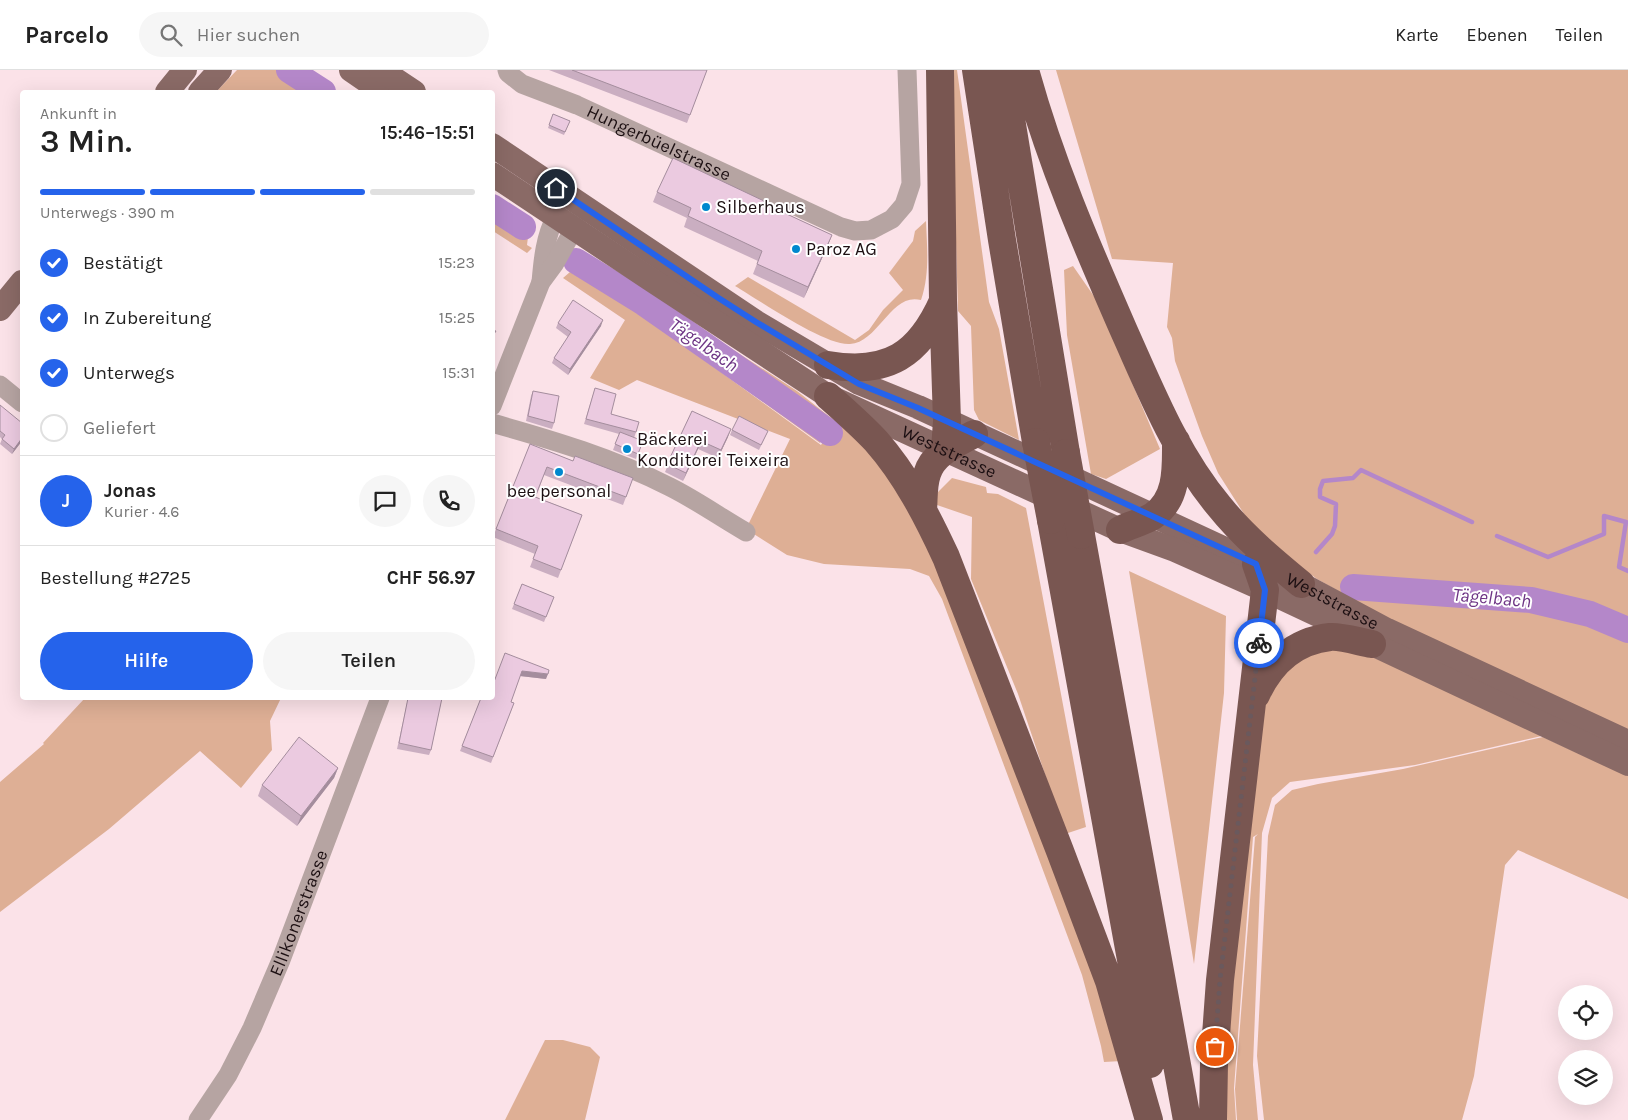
<!DOCTYPE html>
<html lang="de">
<head>
<meta charset="utf-8">
<style>
  body { margin:0; font-family:Karla,sans-serif; background:#f6f6f6; color:#222; height:100vh; display:flex; flex-direction:column; font-size:19px; white-space:nowrap }
  * { box-sizing:border-box; margin:0 }
  p { font-size:16px; color:#767676 }
  .icon { flex:none; width:28px; height:28px; fill:none; stroke:currentColor; stroke-width:2; stroke-linecap:round; stroke-linejoin:round }
  .map { position:relative; flex:1; overflow:hidden }
  .drawer { position:absolute; left:20px; top:20px; width:475px; height:610px; display:flex; flex-direction:column; background:#fff; border-radius:5px; box-shadow:0 5px 20px #0002 }
  .drawer>* { flex:none }
  .controls { position:absolute; left:1558px; top:915px; display:grid; gap:10px }
  .controls a { display:grid; place-items:center; width:55px; height:55px; border-radius:50%; background:#fff; box-shadow:0 5px 20px #0002; font-size:25px }
  .pin { position:absolute; display:grid; place-items:center; width:42px; height:42px; color:#fff; margin:-21px; border:2px solid #fff; border-radius:50%; box-shadow:0 1px 5px #0007 }
  .courier { position:absolute; display:grid; place-items:center; width:50px; height:50px; margin:-25px; border:4px solid #2563eb; border-radius:50%; background:#fff; color:#222; box-shadow:0 1px 6px #0007 }
  .head em { font-style:normal; font-weight:600 }
  .head div { display:flex; flex-direction:column-reverse }
  .head { display:flex; align-items:center; justify-content:space-between; height:85px; padding:0 20px }
  h1 { font-size:32px; font-weight:600; line-height:38px }
  .bar { display:grid; grid-template-columns:repeat(4,1fr); gap:8px 5px; align-content:center; height:60px; padding:0 20px }
  .bar i { height:6px; border-radius:4px; background:#e0e0e0 }
  .bar .active { background:#2563eb }
  .bar p { grid-column:span 4 }
  .line { display:flex; align-items:center; gap:12px; padding:0 20px; border-top:1px solid #e0e0e0 }
  .line div { flex:1 }
  .round { display:grid; place-items:center; flex:none; width:52px; height:52px; border-radius:26px; background:#f6f6f6 }
  ol { padding:0 20px; list-style:none }
  li { display:flex; align-items:center; gap:15px; height:55px }
  li p { margin-inline-start:auto }
  li .icon { padding:5px; border-radius:50%; background:#2563eb; color:#fff; stroke-width:4 }
  li:last-child { color:#767676 }
  li i { width:28px; height:28px; border:2px solid #e0e0e0; border-radius:50% }
  .primary-button { display:flex; gap:10px; margin-top:auto; padding:10px 20px }
  .primary-button a { flex:1; height:58px; border-radius:30px; background:#2563eb; color:#fff; font-size:20px; font-weight:600; line-height:58px; text-align:center }
  .primary-button a+a { background:#f6f6f6; color:#222 }
  header { display:flex; align-items:center; gap:30px; box-sizing:border-box; height:70px; padding:0 25px; background:#fff; border-bottom:1px solid #e0e0e0 }
  header strong { font-size:24px }
  nav { display:flex; gap:28px; margin-inline-start:auto; font-size:18px }
  .search { width:350px; height:45px; background:#f6f6f6; display:flex; align-items:center; gap:12px; box-sizing:border-box; padding:0 18px; border-radius:28px; color:#767676; font-size:19px }
  .map>svg:first-child { display:block }
  .green { fill:#deaf95 }
  .lines { fill:none; stroke-linecap:round; stroke-linejoin:round }
  .stream { stroke:#b487c9; stroke-width:4.5 }
  .river { stroke:#b487c9; stroke-width:26 }
  .minor { stroke:#b6a4a2; stroke-width:19 }
  .major { stroke:#8a6a66; stroke-width:24 }
  .highway { stroke:#795651; stroke-width:28 }
  .highway-bridge { stroke:#795651; stroke-width:28 }
  .wall { fill:#caaec1 }
  .shaded-wall { fill:#a48d9d }
  .building { fill:#ebcae0; stroke:#a48d9d }
  .done { stroke:#6a595d; stroke-width:5; stroke-dasharray:0 9 }
  .route { stroke:#2563eb; stroke-width:6 }
  .poi-dot { fill:#0088ce; stroke:#fff; stroke-width:2 }
  .labels { text-anchor:middle; dominant-baseline:central; stroke-width:4; stroke-linejoin:round; paint-order:stroke }
  .street-label { font-size:18px; fill:#1c0f12; stroke:#fff }
  .poi-label { font-size:18px; fill:#1c0f12; stroke:#fff; text-anchor:start }
  .water-label { font-size:19px; font-style:italic; fill:#6e3585; stroke:#fff }
</style>
</head>
<body>
<header>
<strong>Parcelo</strong>
<div class="search"><svg class="icon" aria-label="search" viewBox="0 0 24 24"><circle cx="10" cy="10" r="6"/><path d="M15 15l6 6"/></svg>Hier suchen</div>
<nav><a>Karte</a><a>Ebenen</a><a>Teilen</a></nav>
</header>
<div class="map">
<svg width="1628" height="1050" viewBox="0 0 1628 1050">
  <rect width="100%" height="100%" fill="#fbe2e8"/>
  <path class="green" d="M 237,0 L 305,0 L 337,22 L 216,22 Z
    M 951,0 L 957,0 L 989,232 L 999,259 L 1019,370 L 979,350 L 974,340 L 971,256 L 958,241 Z
    M 1056,0 L 1628,0 L 1628,662 L 1391,551 L 1317,509 L 1288,488 L 1246,447 L 1218,403 L 1202,366 L 1175,291 L 1172,268 L 1167,257 L 1173,193 L 1112,189 Z
    M 492,123 L 525,144 L 530,151 L 527,175 L 532,178 L 527,183 L 493,161 Z
    M 926,151 C 927,177 930,204 921,230 C 891,222 879,272 850,274 C 825,276 759,230 735,216 L 748,207 L 855,270 L 869,260 L 883,240 L 903,220 L 889,203 L 913,171 L 915,161 Z
    M 583,188 L 624,209 L 797,321 L 835,351 L 820,373 L 685,276 L 821,375 L 839,348 L 878,388 L 936,484 L 1047,770 L 1122,991 L 1104,992 L 1101,976 L 1082,905 L 942,529 L 929,506 L 910,499 L 824,494 L 787,485 L 746,459 L 790,369 L 637,310 L 619,320 L 590,308 L 625,250 L 563,208 L 570,202 L 619,231 L 571,201 Z
    M 1073,196 L 1098,232 L 1160,379 L 1106,409 L 1091,404 L 1067,265 L 1064,200 Z
    M 952,408 L 986,417 L 987,423 L 998,424 L 1026,438 L 1086,757 L 1065,764 L 1018,624 L 971,509 L 972,447 L 937,435 L 936,424 Z
    M 1129,501 L 1226,546 L 1224,623 L 1194,894 Z
    M 1342,573 L 1546,665 L 1415,695 L 1290,712 L 1272,728 L 1262,763 L 1253,995 L 1258,1050 L 1237,1050 L 1235,1019 L 1255,767 L 1258,764 L 1253,767 L 1234,1018 L 1236,1050 L 1223,1050 L 1222,993 L 1262,633 L 1278,602 L 1311,578 Z
    M 85,628 L 281,628 L 270,651 L 272,680 L 241,718 L 200,681 L 109,759 L 0,842 L 0,712 L 44,674 L 43,673 Z
    M 1543,667 L 1628,706 L 1628,829 L 1518,780 L 1505,795 L 1474,1006 L 1462,1050 L 1264,1050 L 1257,986 L 1268,766 L 1275,735 L 1292,720 L 1318,714 L 1403,699 Z
    M 545,970 L 563,970 L 590,977 L 600,987 L 585,1050 L 505,1050 Z"/>
  <g class="lines">
    <path class="stream" d="M 1497,466 L 1548,487 L 1604,464 L 1604,446 L 1626,452 L 1619,497 L 1628,501
      M 1316,482 L 1332,464 L 1335,456 L 1336,434 L 1320,427 L 1320,419 L 1323,411 L 1353,408 L 1361,400 L 1472,452"/>
    <path class="river" d="M 289,0 L 323,22
      M 492,137 L 523,157
      M 576,191 L 644,233 L 830,363
      M 1353,517 L 1531,530 L 1590,544 L 1628,560"/>
    <g class="minor">
      <path id="s1" d="M 507,0 L 508,3 L 522,14 L 577,35 L 841,157 L 855,161 L 871,160 L 892,149 L 904,135 L 911,114 L 907,0"/>
      <path d="M 541,212 C 543,189 545,167 556,146"/>
      <path d="M 0,315 L 22,333"/>
      <path d="M 492,336 L 541,212 L 555,193 L 570,166 L 574,159 L 576,146"/>
      <path d="M 492,353 C 553,370 613,388 670,417 C 696,430 720,447 746,462"/>
      <path id="s2" d="M 198,1050 L 228,1005 L 252,958 L 281,890 L 380,628"/>
    </g>
    <g class="major">
      <path d="M 351,0 L 383,22"/>
      <path d="M 381,0 L 414,22"/>
      <path d="M 167,22 L 185,0"/>
      <path d="M 200,22 L 220,0"/>
      <path id="s3" d="M 492,75 L 756,252 L 859,313 L 918,337 L 1301,514 L 1387,560 L 1628,672"/>
      <path id="s4" d="M 492,104 L 650,209 L 828,326 L 1120,460 L 1175,480 L 1265,520 L 1322,547 L 1372,574 L 1628,694"/>
      <path d="M 0,239 L 22,212"/>
    </g>
    <path class="highway" d="M 940,0 L 943,230 L 947,351 L 945,380
      M 976,0 L 1002,170 L 1036,372
      M 1003,0 L 1066,383
      M 1025,0 C 1050,91 1086,174 1124,261 C 1151,321 1176,385 1219,436 C 1243,466 1272,490 1301,514
      M 828,295 C 888,305 919,285 943,231
      M 828,326 C 845,341 861,355 876,371 C 906,405 927,446 946,487 L 1060,781 L 1109,911 L 1149,1050
      M 923,440 C 924,428 923,415 927,404 C 933,383 956,374 974,364
      M 1051,450 L 1150,994
      M 1120,460 C 1130,455 1143,452 1153,446 C 1178,429 1176,398 1176,371
      M 1081,465 L 1187,1050
      M 1256,625 C 1270,594 1294,571 1330,567 C 1341,566 1360,572 1372,574
      M 1213,1050 L 1214,993 L 1220,910 L 1265,520 L 1256,494"/>
    <path class="highway-bridge" d="M 1036,372 L 1051,450
      M 1066,383 L 1081,465"/>
  </g>
  <path class="wall" d="M 549,0 L 707,0 L 687,53 Z
    M 553,44 L 570,51 L 564,65 L 548,58 Z
    M 657,122 L 763,133 L 832,165 L 828,175 L 804,228 L 753,204 L 758,191 L 684,157 L 687,148 L 653,132 Z
    M 558,253 L 601,256 L 568,305 L 552,293 L 554,288 L 568,267 L 556,258 Z
    M 595,318 L 611,344 L 636,362 L 634,368 L 643,371 L 636,389 L 613,380 L 619,364 L 584,354 Z
    M 533,321 L 554,353 L 552,359 L 526,351 L 531,326 Z
    M 0,335 L 22,371 L 12,384 L 0,374 L 2,369 L 0,367 Z
    M 692,341 L 728,367 L 718,388 L 698,379 L 683,411 L 665,402 Z
    M 732,360 L 768,361 L 759,380 L 730,365 Z
    M 530,374 L 573,391 L 633,408 L 623,435 L 544,405 L 536,427 L 582,445 L 558,508 L 530,497 L 535,484 L 493,467 Z
    M 522,514 L 554,527 L 544,552 L 512,539 Z
    M 505,583 L 546,609 L 520,606 L 511,632 L 514,633 L 491,693 L 460,681 L 481,628 L 492,628 Z
    M 408,628 L 442,628 L 431,680 L 429,685 L 397,679 Z
    M 338,698 L 334,708 L 297,756 L 258,726 L 262,715 Z"/>
  <path class="shaded-wall" d="M 832,165 L 828,175 L 804,228 L 808,217 Z
    M 603,250 L 601,256 L 568,305 L 570,299 Z
    M 731,359 L 728,367 L 718,388 L 721,380 Z
    M 22,368 L 22,371 L 12,384 L 14,379 Z
    M 701,371 L 698,379 L 683,411 L 686,403 Z
    M 522,601 L 548,604 L 546,609 L 520,606 Z
    M 338,698 L 334,708 L 297,756 L 301,746 Z"/>
  <path class="building" d="M 572,0 L 707,0 L 690,45 Z
    M 553,44 L 570,51 L 565,62 L 549,55 Z
    M 673,88 L 764,131 L 763,133 L 832,165 L 808,217 L 757,194 L 762,181 L 688,146 L 691,138 L 657,122 Z
    M 573,230 L 603,250 L 570,299 L 554,288 L 571,262 L 558,253 Z
    M 492,260 L 496,261 L 492,267 Z
    M 595,318 L 616,324 L 611,344 L 639,352 L 636,362 L 586,349 Z
    M 533,321 L 559,326 L 554,353 L 528,346 Z
    M 0,335 L 22,353 L 22,368 L 14,379 L 2,369 L 5,365 L 0,361 Z
    M 692,341 L 731,359 L 721,380 L 701,371 L 686,403 L 667,394 Z
    M 739,346 L 768,361 L 761,375 L 732,360 Z
    M 620,362 L 643,371 L 638,384 L 615,374 Z
    M 530,374 L 573,391 L 575,386 L 633,408 L 626,427 L 547,397 L 535,427 L 582,445 L 561,500 L 533,489 L 538,476 L 496,459 Z
    M 522,514 L 554,527 L 546,547 L 514,534 Z
    M 505,583 L 549,600 L 548,604 L 522,601 L 511,632 L 514,633 L 493,687 L 462,676 L 481,628 L 492,628 L 492,617 Z
    M 408,628 L 442,628 L 431,680 L 399,673 Z
    M 299,667 L 338,698 L 301,746 L 262,715 Z"/>
  <g class="lines">
    <path class="done" d="M 1215,977 L 1220,910 L 1259,573"/>
    <path class="route" d="M 556,118 L 717,227 L 756,252 L 859,314 L 918,338 L 1256,494 L 1265,520 L 1259,573"/>
  </g>
  <g class="poi-dot">
    <circle cx="706" cy="137" r="5"/>
    <circle cx="796" cy="179" r="5"/>
    <circle cx="627" cy="379" r="5"/>
    <circle cx="559" cy="402" r="5"/>
  </g>
  <g class="labels">
    <g class="street-label">
      <text stroke="none"><textPath href="#s1" startOffset="170">Hungerbüelstrasse</textPath></text>
      <text stroke="none"><textPath href="#s4" startOffset="536">Weststrasse</textPath></text>
      <text stroke="none"><textPath href="#s3" startOffset="959">Weststrasse</textPath></text>
      <text stroke="none"><textPath href="#s2" startOffset="231">Ellikonerstrasse</textPath></text>
    </g>
    <g class="poi-label">
      <text x="716" y="137">Silberhaus</text>
      <text x="806" y="179">Paroz AG</text>
      <text x="637" y="369">Bäckerei<tspan x="637" dy="21">Konditorei Teixeira</tspan></text>
      <text x="559" y="421" text-anchor="middle">bee personal</text>
    </g>
    <g class="water-label">
      <text transform="translate(704 275) rotate(35)">Tägelbach</text>
      <text transform="translate(1492 528) rotate(5)">Tägelbach</text>
    </g>
  </g>
</svg>
<div class="controls">
<a><svg class="icon" aria-label="locate" viewBox="0 0 24 24"><circle cx="12" cy="12" r="6"/><path d="M12 2v4M12 18v4M2 12h4M18 12h4"/></svg></a>
<a><svg class="icon" aria-label="layers" viewBox="0 0 24 24"><path d="M12 4l9 5-9 5-9-5zM3 14l9 5 9-5"/></svg></a>
</div>
<div class="pin" style="left:1215px;top:977px;background:#ea580c"><svg class="icon" aria-label="bag" viewBox="0 0 24 24"><path d="M5 8h14l-1 12H6zM9 8a3 3 0 0 1 6 0"/></svg></div>
<div class="pin" style="left:556px;top:118px;background:#1f2937"><svg class="icon" aria-label="home" viewBox="0 0 24 24"><path d="M3 11l9-7 9 7M6 9v11h12V9"/></svg></div>
<div class="courier" style="left:1259px;top:573px"><svg class="icon" aria-label="bike" viewBox="0 0 24 24"><circle cx="6" cy="16" r="4"/><circle cx="18" cy="16" r="4"/><path d="M6 16l4-8h5l3 8M10 8l3 8H6M13 5h3"/></svg></div>
<section class="drawer">
<div class="head"><div><h1>3 Min.</h1><p>Ankunft in</p></div><em>15:46–15:51</em></div>
<div class="bar"><i class="active"></i><i class="active"></i><i class="active"></i><i></i><p>Unterwegs · 390 m</p></div>
<ol>
<li><svg class="icon" aria-label="check" viewBox="0 0 24 24"><path d="M5 12l5 5 9-10"/></svg>Bestätigt<p>15:23</p></li>
<li><svg class="icon" aria-label="check" viewBox="0 0 24 24"><path d="M5 12l5 5 9-10"/></svg>In Zubereitung<p>15:25</p></li>
<li><svg class="icon" aria-label="check" viewBox="0 0 24 24"><path d="M5 12l5 5 9-10"/></svg>Unterwegs<p>15:31</p></li>
<li><i></i>Geliefert</li>
</ol>
<div class="line" style="height:90px"><b class="round" style="background:#2563eb;color:#fff">J</b><div><b>Jonas</b><p>Kurier · 4.6</p></div><a class="round"><svg class="icon" aria-label="chat" viewBox="0 0 24 24"><path d="M4 5h16v11H9l-5 4z"/></svg></a><a class="round"><svg class="icon" aria-label="phone" viewBox="0 0 24 24"><path d="M5 4h4l2 5-3 2q2 4 5 5l2-3 5 2v4C11 20 4 13 5 4z"/></svg></a></div>
<div class="line" style="height:65px"><div>Bestellung #2725</div><b>CHF 56.97</b></div>
<div class="primary-button"><a>Hilfe</a><a>Teilen</a></div>
</section>
</div>
</body>
</html>
